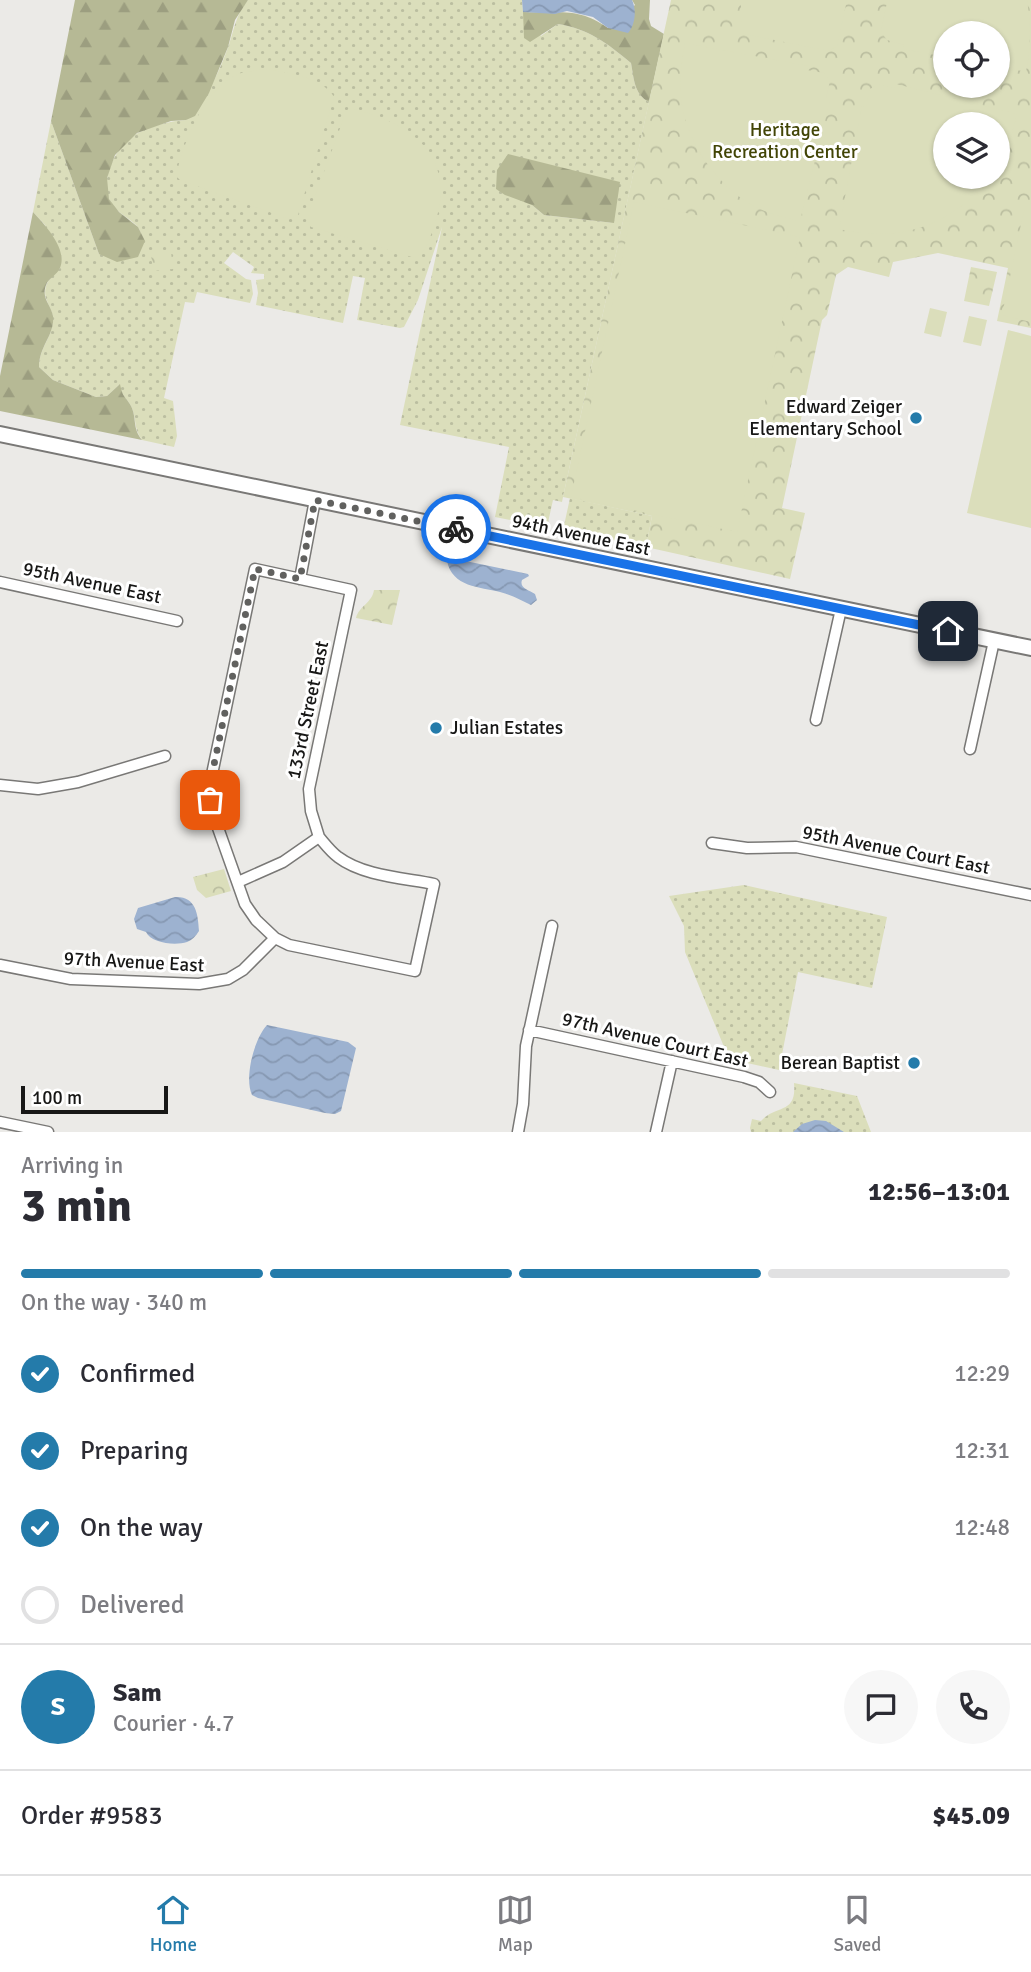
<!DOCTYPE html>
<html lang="en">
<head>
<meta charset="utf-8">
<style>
  body { margin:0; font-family:Signika,sans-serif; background:#f7f7f7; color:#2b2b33; height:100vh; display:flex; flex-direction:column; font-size:26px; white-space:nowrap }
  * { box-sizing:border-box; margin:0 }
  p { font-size:23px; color:#7c7c81 }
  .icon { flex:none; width:38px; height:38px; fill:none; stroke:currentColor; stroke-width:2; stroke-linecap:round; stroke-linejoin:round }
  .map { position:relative; height:1132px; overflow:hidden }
  .panel { display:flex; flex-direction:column; background:#fff; flex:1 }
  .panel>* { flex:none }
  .buttons { position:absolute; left:933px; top:21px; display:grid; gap:14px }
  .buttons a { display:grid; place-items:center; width:77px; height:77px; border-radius:50%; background:#fff; box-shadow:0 2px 5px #0004; font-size:35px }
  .scale { position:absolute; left:21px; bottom:18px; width:147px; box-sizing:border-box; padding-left:7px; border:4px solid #171716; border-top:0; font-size:19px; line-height:24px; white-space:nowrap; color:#171716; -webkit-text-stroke:5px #fff; paint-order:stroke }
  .pin { position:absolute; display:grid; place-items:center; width:60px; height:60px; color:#fff; margin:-30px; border-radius:14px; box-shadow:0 4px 10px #0006 }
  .courier { position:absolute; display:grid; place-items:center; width:70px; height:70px; margin:-35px; border:5px solid #1a73e8; border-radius:50%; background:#fff; color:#222; box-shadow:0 2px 9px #0007 }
  .overview em { font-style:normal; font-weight:700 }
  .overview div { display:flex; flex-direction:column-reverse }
  .overview { display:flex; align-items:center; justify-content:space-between; height:119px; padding:0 21px }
  h1 { font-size:46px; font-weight:700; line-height:52px }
  .bar { display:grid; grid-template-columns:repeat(4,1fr); gap:10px 7px; align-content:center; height:84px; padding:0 21px }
  .bar i { height:9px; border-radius:5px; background:#e1e1e2 }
  .bar .current { background:#247baa }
  .bar p { grid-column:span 4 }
  .line { display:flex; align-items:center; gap:18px; padding:0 21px; border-top:2px solid #e1e1e2 }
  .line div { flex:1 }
  .round { display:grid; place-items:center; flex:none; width:74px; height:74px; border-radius:37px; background:#f7f7f7 }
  ol { padding:0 21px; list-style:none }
  li { display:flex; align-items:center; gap:21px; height:77px }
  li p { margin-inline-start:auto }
  li .icon { padding:7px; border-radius:50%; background:#247baa; color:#fff; stroke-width:4 }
  li:last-child { color:#7c7c81 }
  li i { width:38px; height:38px; border:4px solid #e1e1e2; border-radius:50% }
  .tab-bar { display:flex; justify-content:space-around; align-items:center; height:98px; border-top:2px solid #e1e1e2; background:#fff; font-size:19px; color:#7c7c81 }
  .tab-bar a { display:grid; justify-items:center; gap:4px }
  .tab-bar .current { color:#247baa }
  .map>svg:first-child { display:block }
  .grass { fill:url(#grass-dots); fill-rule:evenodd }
  .forest { fill:url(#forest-firs) }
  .park { fill:url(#park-crowns); fill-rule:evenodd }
  .pitch { fill:#dbdebb }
  .water { fill:url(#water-waves) }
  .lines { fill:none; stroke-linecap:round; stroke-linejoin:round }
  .minor-casing { stroke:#797876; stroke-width:13 }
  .secondary-casing { stroke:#797876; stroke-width:18 }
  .minor { stroke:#fff; stroke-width:10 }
  .secondary { stroke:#fff; stroke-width:14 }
  .done { stroke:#61615f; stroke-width:7; stroke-dasharray:0 12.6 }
  .route { stroke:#1a73e8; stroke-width:9 }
  .poi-dot { fill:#247baa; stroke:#fff; stroke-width:2.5 }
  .labels { text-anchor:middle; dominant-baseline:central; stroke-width:6; stroke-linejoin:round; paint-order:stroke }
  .park-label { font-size:19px; fill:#424506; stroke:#fff }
  .poi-label { font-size:19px; fill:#171716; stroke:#fff; text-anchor:end }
  .street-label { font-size:19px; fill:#171716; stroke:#fff }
</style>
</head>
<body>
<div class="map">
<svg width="1031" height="1132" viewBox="0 0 1031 1132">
  <defs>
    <pattern id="grass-dots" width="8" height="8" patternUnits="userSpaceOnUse" patternTransform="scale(1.75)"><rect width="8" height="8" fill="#dbdebb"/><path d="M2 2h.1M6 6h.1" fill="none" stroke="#bbbea0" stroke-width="1.8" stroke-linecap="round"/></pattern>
    <pattern id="forest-firs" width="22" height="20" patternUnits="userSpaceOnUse" patternTransform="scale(1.75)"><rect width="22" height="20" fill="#b6b995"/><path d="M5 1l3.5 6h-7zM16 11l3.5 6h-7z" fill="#9c9e80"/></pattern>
    <pattern id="park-crowns" width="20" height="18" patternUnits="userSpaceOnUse" patternTransform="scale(1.75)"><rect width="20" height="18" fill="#dbdebb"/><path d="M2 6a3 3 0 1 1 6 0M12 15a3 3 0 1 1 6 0" fill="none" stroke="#bbbea0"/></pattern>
    <pattern id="water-waves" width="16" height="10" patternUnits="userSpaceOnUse" patternTransform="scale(1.75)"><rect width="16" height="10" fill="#9db2d0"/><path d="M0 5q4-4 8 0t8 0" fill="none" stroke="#8698b2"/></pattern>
  </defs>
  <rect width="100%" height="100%" fill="#ebeae7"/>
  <path class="grass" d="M 248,0 L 522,0 L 523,12 L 541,36 L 558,24 C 589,29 607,43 631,63 C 634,79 634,94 649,102 L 563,497 L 562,502 L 553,500 L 547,527 L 495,517 L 509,447 L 400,425 L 442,227 L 418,300 L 404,327 L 400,328 L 357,320 L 365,278 L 353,276 L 343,323 L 256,305 L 258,293 L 256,280 L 264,279 L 264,274 L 251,273 L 254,267 L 233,252 L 224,263 L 246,279 L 251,280 L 253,294 L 250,303 L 197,292 L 194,303 L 185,302 L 164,398 L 173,401 L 177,436 L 174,447 L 142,440 C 133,428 137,418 131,406 C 126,397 123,398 119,385 L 107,396 L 96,397 L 53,380 L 39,367 C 39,347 53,338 53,318 C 52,307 42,299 46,286 C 48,280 55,273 60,268 L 45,225 L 33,212 L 51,121 L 99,254 L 144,241 C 142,236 140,230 137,226 C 128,217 115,212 109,199 C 100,175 118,144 138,133 C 153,125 171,121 186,120 C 207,95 216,80 227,50 C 234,32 235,15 248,0 ZM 532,205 L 614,223 L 544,215 Z
    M 570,498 L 652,516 L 646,547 L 563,530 Z
    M 744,885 L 887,917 L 872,988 L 798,972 L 779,1070 L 729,1059 L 685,952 L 684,926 L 669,896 Z
    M 794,1083 L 857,1096 L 871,1132 L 751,1132 L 750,1128 L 752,1119 L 761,1121 C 776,1104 797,1115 794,1083 Z"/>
  <path class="forest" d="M 75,0 L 248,0 L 235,20 L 228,47 L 209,93 L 195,116 L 186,120 L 171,121 L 137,133 L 115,155 L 107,178 L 109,199 L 119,212 L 138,227 L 145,241 L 138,257 L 117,262 L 99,254 L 51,121 Z
    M 632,0 L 650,0 L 649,19 L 651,26 L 664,34 L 649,102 C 634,94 634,79 631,63 C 607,43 589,29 558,24 L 530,42 L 524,38 L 523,12 C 558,14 578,6 608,28 L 635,5 Z
    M 508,154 L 620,182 L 614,223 L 544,215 L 532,205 L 505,195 L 496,189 L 497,170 Z
    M 33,212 C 45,225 68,249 60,268 C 57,275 48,279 46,285 C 41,298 51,305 53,316 C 55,335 39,346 39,367 L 53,380 L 96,397 L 107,396 L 120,384 C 123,399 125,395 131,406 C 137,418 132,428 142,440 L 0,411 L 0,376 Z"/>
  <path class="park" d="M 671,0 L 1031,0 L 1031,328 L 997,321 L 1008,268 L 938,253 L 893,262 L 889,277 L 848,267 L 836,275 L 827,315 L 822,320 L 782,508 L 805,513 L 790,579 L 646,547 L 652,516 L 563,497 ZM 945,33 L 998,33 L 998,86 L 945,86 ZM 945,124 L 998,124 L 998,177 L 945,177 Z
    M 171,252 L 173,269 L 153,271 L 151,254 Z
    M 971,267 L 997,272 L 989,306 L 964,301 Z
    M 374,590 L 400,590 L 392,625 L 356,618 C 359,606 372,603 374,590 Z
    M 224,869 L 231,891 L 206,898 L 197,890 L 193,877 Z"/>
  <path class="pitch" d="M 741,0 L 847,0 L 837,46 L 829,51 L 744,34 L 741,21 Z
    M 884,0 L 1027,0 C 1031,24 1031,47 1026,72 L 998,66 L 998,33 L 945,33 L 945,57 L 903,49 L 904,45 L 887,40 L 881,32 L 887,2 Z
    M 685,43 L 808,66 L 807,70 L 824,73 L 830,81 L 826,98 L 830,100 L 800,221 C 781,217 761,212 744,200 C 712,178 684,137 681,97 C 679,79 682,61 685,43 Z
    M 263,69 C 283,71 324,78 334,97 L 298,215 L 289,219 L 180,180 L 176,176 C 184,141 204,87 241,73 C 248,71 256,71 263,69 Z
    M 878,84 L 894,88 L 896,84 L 1017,114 L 1008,148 L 998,168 L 998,124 L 945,124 L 945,177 L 992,177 C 951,225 901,244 839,229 L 862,106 L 866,107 L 870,89 Z
    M 349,108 C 411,122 459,156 434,226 C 430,238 426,252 415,258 L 311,227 L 307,218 L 346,112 Z
    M 634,202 L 800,237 L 737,532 L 571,497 Z
    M 1024,210 L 1031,211 L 1031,322 L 1002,315 Z
    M 930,308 L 947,312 L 941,337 L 924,333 Z
    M 969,316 L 987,320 L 981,346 L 963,342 Z
    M 1008,330 L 1031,336 L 1031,528 L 967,513 Z"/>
  <path class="water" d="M 522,0 L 632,0 C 637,10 635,26 628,33 L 608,28 L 593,17 L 567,11 L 555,14 L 523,12 Z
    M 451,558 L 528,574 L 529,576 L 522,580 C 519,588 529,590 535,594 L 537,600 L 531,605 C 521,600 511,595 500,592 C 480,587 452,587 447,561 Z
    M 175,897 C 196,896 198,914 199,931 C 196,936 192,940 187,942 C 175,946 151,943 146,932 L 137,929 L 134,919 L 138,908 Z
    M 267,1025 L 348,1042 L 356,1048 L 341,1111 L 335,1114 L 325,1113 L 258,1098 L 252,1095 C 244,1078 254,1039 267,1025 Z
    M 815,1120 L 826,1121 L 844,1132 L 793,1132 L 802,1124 Z"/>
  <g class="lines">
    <g class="minor-casing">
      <path id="minor" d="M 300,579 L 315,500
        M 0,582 L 177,621
        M 816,720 L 841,609
        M 970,749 L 994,641
        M 0,785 L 38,789 L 78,782 L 165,756
        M 712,843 L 747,848 L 796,847 L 1031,895
        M 275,938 L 256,920 L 245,904 L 212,811 L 210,800 L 211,779 L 255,569 L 351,590 L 309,789 L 311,811 L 319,837
        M 0,965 L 71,979 L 199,984 L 228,979 L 243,970 L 275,938 L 289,945 L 415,971 L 434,884 C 404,878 363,876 338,857 C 331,852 325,844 319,837 L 283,862 L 238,882
        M 529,1030 L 744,1077 L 759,1082 L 770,1092
        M 0,1122 L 48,1132
        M 518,1132 L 523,1104 L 526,1046 L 552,926
        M 656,1132 L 672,1061"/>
    </g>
    <g class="secondary-casing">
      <path id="secondary" d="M 0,434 L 1031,648"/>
    </g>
    <use href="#minor" class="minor"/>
    <use href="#secondary" class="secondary"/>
  </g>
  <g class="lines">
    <path class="done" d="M 210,800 L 211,779 L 255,569 L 300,579 L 315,500 L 456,529"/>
    <path class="route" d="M 456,529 L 948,631"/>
  </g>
  <g class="poi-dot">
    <circle cx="916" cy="418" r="7"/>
    <circle cx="436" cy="728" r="7"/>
    <circle cx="914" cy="1063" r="7"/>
  </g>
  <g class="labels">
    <g class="park-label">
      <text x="785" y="130">Heritage<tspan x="785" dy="22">Recreation Center</tspan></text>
    </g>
    <g class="poi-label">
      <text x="902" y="407">Edward Zeiger<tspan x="902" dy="22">Elementary School</tspan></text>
      <text x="450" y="728" text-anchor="start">Julian Estates</text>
      <text x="900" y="1063">Berean Baptist</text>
    </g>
    <g class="street-label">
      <text transform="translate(581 535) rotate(12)">94th Avenue East</text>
      <text transform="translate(92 583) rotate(12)">95th Avenue East</text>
      <text transform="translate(308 710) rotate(-78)">133rd Street East</text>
      <text transform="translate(896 850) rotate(11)">95th Avenue Court East</text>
      <text transform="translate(134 962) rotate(3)">97th Avenue East</text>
      <text transform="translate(655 1040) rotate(13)">97th Avenue Court East</text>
    </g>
  </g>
</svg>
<div class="buttons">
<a><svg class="icon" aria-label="locate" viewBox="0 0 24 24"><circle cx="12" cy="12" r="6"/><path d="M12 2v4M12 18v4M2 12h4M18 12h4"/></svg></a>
<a><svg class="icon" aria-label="layers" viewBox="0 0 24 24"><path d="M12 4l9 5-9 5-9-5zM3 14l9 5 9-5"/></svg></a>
</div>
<div class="scale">100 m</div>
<div class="pin" style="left:210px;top:800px;background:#ea580c"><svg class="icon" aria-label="bag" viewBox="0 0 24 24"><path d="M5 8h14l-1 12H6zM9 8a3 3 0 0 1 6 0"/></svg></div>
<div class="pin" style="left:948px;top:631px;background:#1f2937"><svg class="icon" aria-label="home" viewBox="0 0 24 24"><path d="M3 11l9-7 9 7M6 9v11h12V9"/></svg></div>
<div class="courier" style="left:456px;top:529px"><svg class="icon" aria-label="bike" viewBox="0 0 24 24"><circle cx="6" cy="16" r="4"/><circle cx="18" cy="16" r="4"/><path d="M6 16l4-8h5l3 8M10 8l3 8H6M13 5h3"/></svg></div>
</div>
<section class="panel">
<div class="overview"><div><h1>3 min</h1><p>Arriving in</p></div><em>12:56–13:01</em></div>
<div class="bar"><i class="current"></i><i class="current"></i><i class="current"></i><i></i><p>On the way · 340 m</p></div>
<ol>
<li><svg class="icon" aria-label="check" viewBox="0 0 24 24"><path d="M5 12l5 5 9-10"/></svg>Confirmed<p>12:29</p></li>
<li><svg class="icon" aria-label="check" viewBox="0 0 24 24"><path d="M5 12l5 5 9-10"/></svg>Preparing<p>12:31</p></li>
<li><svg class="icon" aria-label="check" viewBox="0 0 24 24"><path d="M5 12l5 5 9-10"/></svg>On the way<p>12:48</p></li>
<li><i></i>Delivered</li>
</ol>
<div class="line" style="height:126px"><b class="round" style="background:#247baa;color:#fff">S</b><div><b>Sam</b><p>Courier · 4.7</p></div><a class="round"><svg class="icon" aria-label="chat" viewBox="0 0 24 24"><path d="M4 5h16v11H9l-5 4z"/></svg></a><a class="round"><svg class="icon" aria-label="phone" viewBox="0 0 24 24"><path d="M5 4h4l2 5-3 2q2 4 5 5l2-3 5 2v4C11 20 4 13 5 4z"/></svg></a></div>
<div class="line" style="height:91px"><div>Order #9583</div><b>$45.09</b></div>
</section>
<nav class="tab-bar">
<a class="current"><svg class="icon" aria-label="home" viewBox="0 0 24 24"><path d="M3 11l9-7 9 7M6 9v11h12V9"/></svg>Home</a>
<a><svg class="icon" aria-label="map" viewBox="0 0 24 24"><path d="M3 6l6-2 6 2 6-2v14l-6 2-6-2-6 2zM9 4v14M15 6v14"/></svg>Map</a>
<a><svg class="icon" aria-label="saved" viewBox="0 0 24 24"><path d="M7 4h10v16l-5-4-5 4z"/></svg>Saved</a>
</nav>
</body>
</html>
